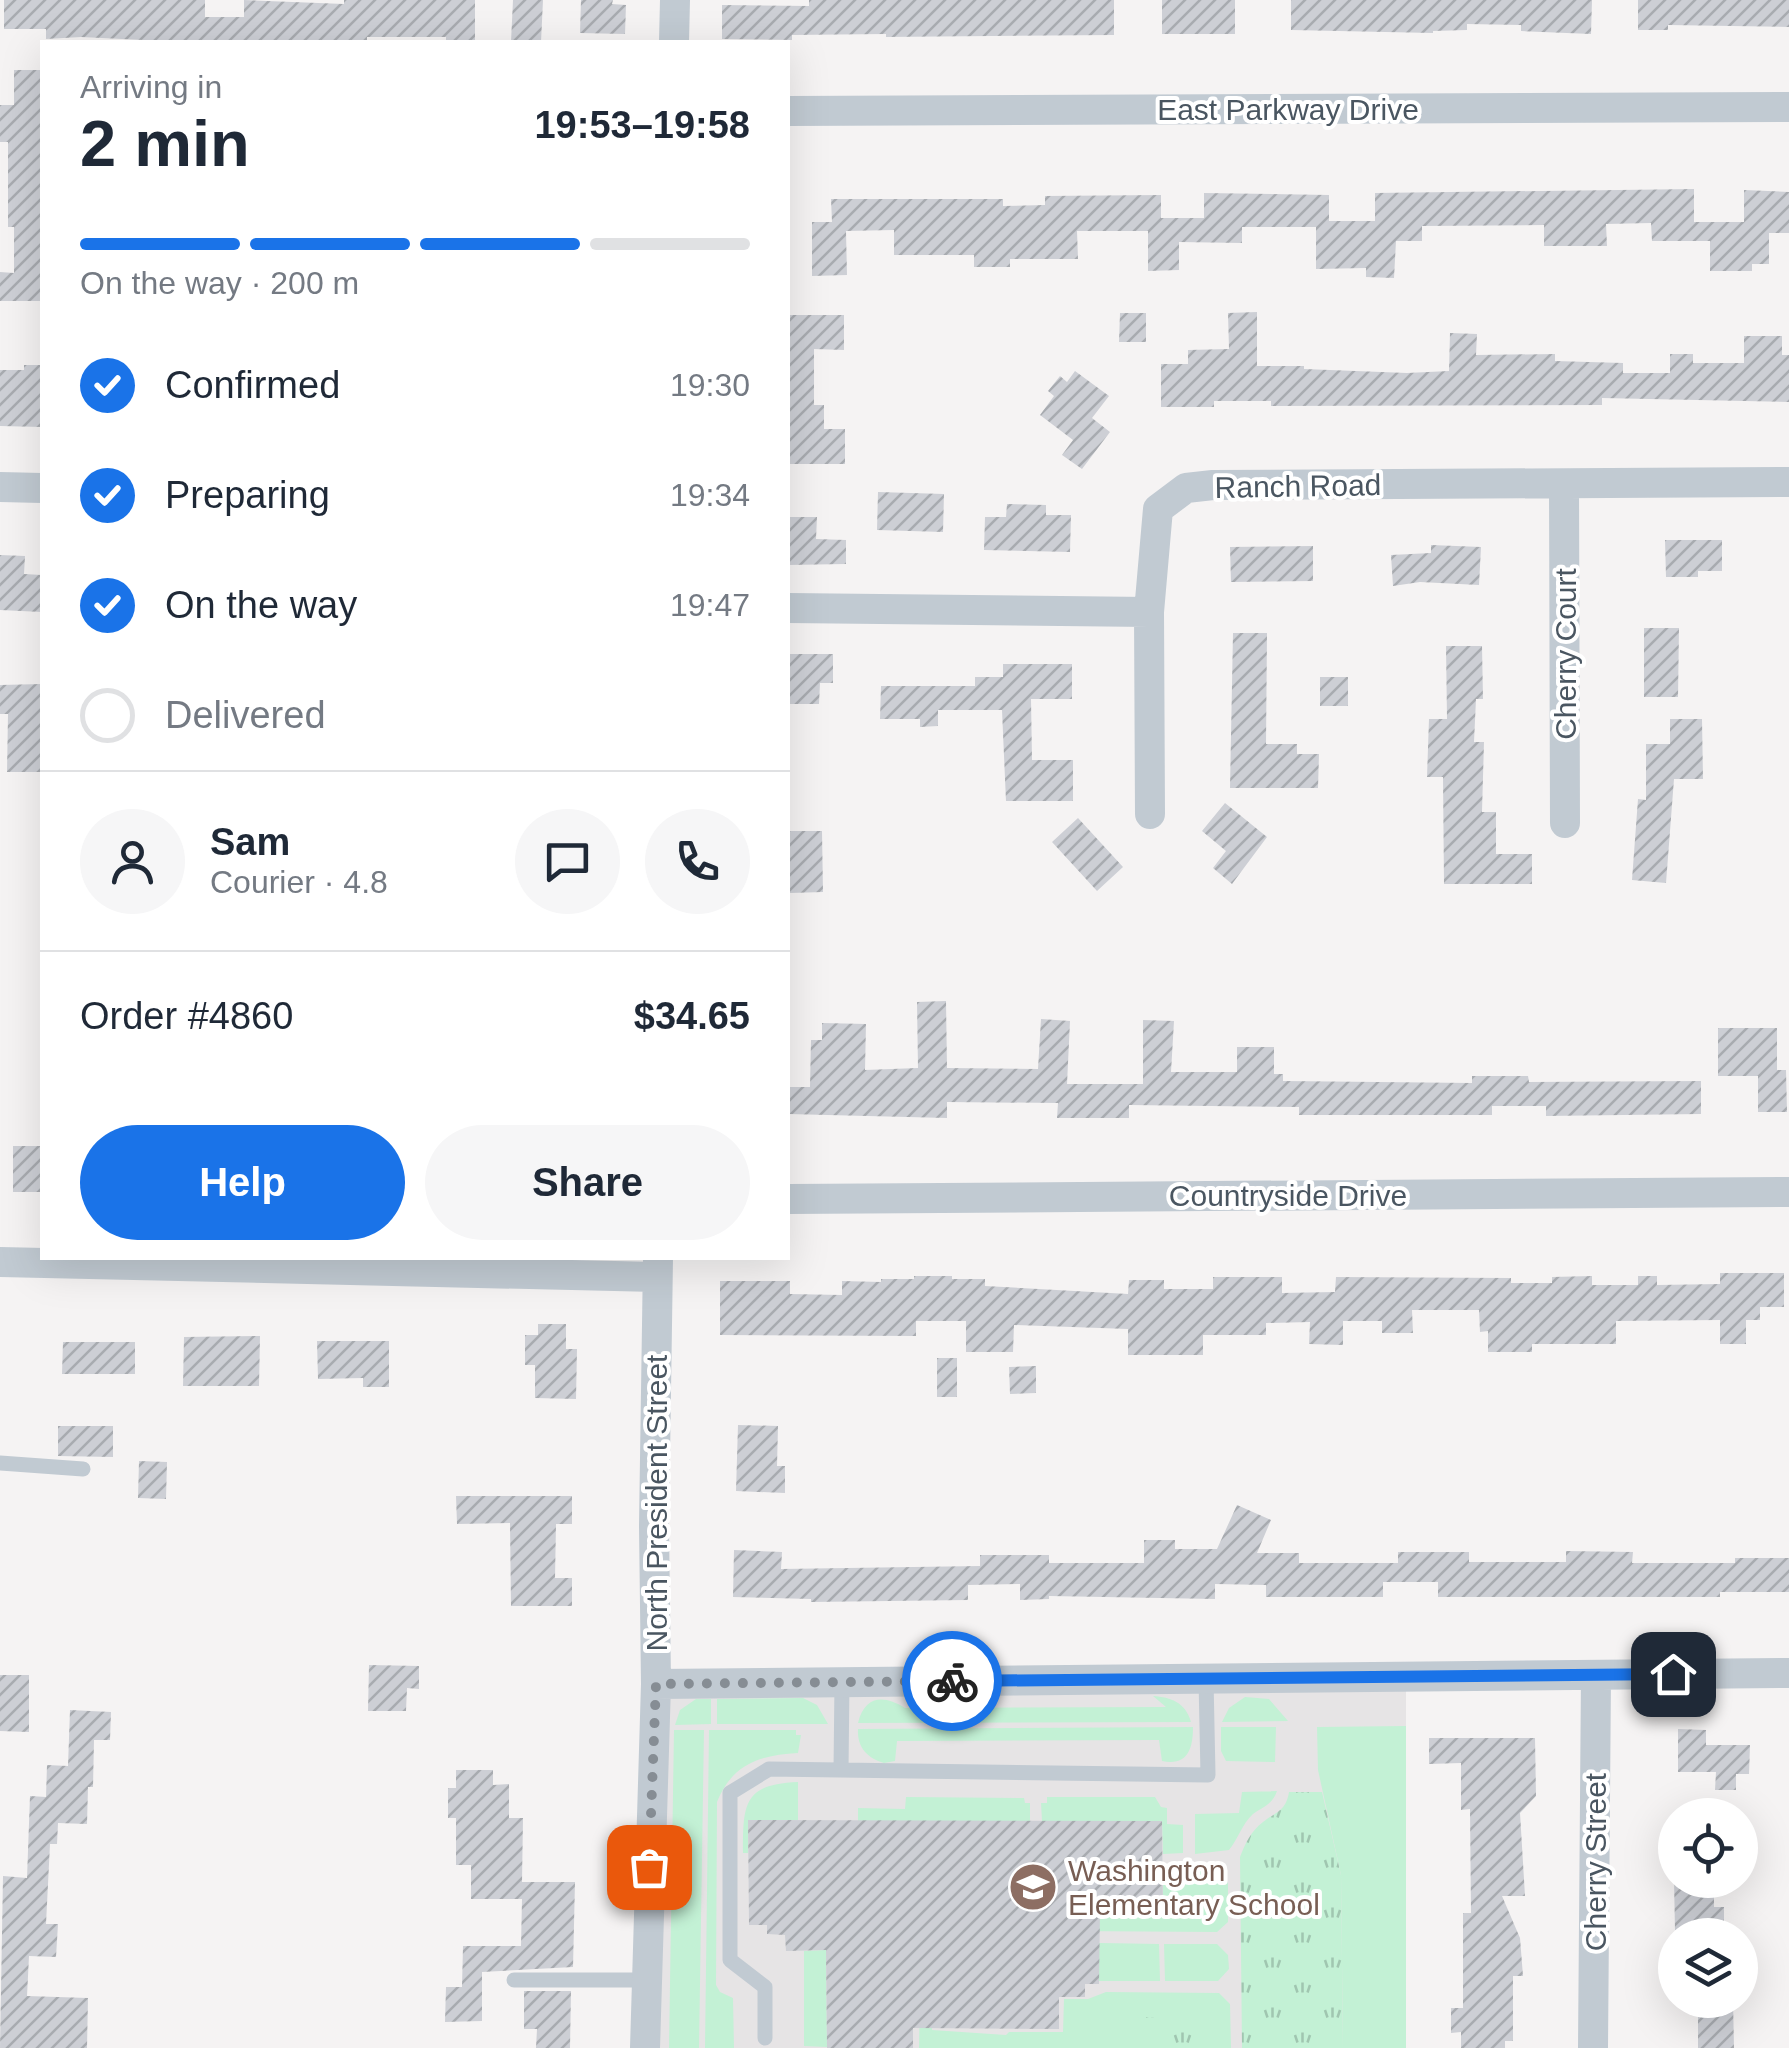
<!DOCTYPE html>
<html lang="en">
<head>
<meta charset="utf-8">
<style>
  body { margin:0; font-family:Helvetica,sans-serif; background:#f6f6f7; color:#1f2937; height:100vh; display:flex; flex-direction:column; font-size:38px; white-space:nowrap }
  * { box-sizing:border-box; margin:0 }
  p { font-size:32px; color:#747a83 }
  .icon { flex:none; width:55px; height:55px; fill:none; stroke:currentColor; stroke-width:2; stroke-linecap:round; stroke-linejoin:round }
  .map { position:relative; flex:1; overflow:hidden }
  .sheet { position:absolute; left:40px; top:40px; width:750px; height:1220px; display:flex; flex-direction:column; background:#fff; border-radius:0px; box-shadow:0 10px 40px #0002 }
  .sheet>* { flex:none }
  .tools { position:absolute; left:1658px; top:1798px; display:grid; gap:20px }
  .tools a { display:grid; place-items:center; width:100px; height:100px; border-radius:50%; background:#fff; box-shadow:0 10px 40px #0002; font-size:50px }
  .pin { position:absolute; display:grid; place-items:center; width:85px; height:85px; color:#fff; margin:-42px; border-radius:20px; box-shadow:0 5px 15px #0006 }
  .courier { position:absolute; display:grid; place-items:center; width:100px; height:100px; margin:-50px; border:8px solid #1a73e8; border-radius:50%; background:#fff; color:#222; box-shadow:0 2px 12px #0007 }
  .head em { font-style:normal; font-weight:700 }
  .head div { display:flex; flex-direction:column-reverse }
  .head { display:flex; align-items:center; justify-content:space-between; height:170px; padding:0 40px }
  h1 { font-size:65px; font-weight:700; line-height:75px }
  .bar { display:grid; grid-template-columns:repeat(4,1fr); gap:15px 10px; align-content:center; height:120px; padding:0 40px }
  .bar i { height:12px; border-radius:8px; background:#e0e1e3 }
  .bar .selected { background:#1a73e8 }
  .bar p { grid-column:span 4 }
  .line { display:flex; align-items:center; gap:25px; padding:0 40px; border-top:2px solid #e0e1e3 }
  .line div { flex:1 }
  .round { display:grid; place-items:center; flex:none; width:105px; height:105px; border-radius:52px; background:#f6f6f7 }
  ol { padding:0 40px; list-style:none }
  li { display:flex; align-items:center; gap:30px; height:110px }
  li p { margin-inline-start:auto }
  li .icon { padding:10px; border-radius:50%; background:#1a73e8; color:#fff; stroke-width:4 }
  li:last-child { color:#747a83 }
  li i { width:55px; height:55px; border:5px solid #e0e1e3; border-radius:50% }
  .button { display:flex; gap:20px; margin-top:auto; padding:20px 40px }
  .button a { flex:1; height:115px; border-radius:60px; background:#1a73e8; color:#fff; font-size:40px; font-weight:700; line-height:115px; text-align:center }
  .button a+a { background:#f6f6f7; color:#1f2937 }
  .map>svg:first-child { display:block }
  .education { fill:#e6e4e5 }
  .green { fill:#c3f1d5 }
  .park { fill:url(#park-tufts) }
  .building { fill:url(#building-hatch) }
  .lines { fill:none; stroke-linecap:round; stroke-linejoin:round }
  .service { stroke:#c1cad2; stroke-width:15 }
  .minor { stroke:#c1cad2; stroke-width:30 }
  .done { stroke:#868d94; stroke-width:10; stroke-dasharray:0 18 }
  .route { stroke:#1a73e8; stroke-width:12 }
  .labels { text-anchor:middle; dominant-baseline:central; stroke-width:8; stroke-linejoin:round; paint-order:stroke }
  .street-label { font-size:30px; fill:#4a5661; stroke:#fff }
  .education-label { font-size:30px; fill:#785e54; stroke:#fff; text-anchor:start }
</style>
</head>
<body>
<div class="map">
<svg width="1789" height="2048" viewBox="0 0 1789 2048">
  <defs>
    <pattern id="park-tufts" width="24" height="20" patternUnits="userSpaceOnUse" patternTransform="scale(2.5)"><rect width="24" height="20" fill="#c3f1d5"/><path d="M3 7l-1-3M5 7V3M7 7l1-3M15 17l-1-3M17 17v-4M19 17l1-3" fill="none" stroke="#a0c6b0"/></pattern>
    <pattern id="building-hatch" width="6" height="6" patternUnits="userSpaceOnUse" patternTransform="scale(2.5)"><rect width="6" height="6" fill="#cdcfd5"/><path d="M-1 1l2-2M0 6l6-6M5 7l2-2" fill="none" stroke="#a8abb0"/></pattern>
  </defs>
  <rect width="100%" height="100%" fill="#f5f3f3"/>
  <path class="education" d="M 1406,1690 L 1406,2048 L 656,2048 L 666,1698 Z"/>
  <path class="green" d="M 1153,1696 C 1171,1697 1186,1703 1191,1722 L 858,1723 C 865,1695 884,1695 905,1708 L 1166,1707 Z
    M 1245,1697 L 1269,1699 L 1288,1721 L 1222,1722 L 1229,1708 Z
    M 803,1698 L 817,1705 L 828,1724 L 717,1724 L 717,1699 Z
    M 696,1699 L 711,1699 L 711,1724 L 675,1725 L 680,1710 Z
    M 1406,1726 L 1406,2048 L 1343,2048 L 1341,1875 L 1318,1770 L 1317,1727 Z
    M 1193,1727 C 1193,1750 1187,1766 1162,1761 L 1159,1740 L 897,1741 L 895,1761 L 884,1763 C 867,1758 857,1747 858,1729 Z
    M 1221,1727 L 1276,1727 L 1275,1762 L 1226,1761 L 1221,1751 Z
    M 674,1730 L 704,1730 L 699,2048 L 669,2048 Z
    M 709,1730 L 796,1730 L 796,1735 L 801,1735 L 798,1753 C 760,1755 732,1764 717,1802 L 716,1985 L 720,1992 L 733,1998 L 734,2048 L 705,2048 Z
    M 798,1782 L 798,1820 L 748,1820 L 748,1853 L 743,1853 C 743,1805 743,1784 798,1782 Z
    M 1277,1791 C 1272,1805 1264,1806 1253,1814 C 1242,1824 1238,1839 1229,1850 L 1195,1854 L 1195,1814 L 1239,1813 L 1242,1792 Z
    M 906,1797 L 1024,1798 L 1025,1803 L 1030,1803 L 1030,1821 L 858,1821 L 858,1808 L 905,1809 Z
    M 1047,1797 L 1155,1797 L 1161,1807 L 1167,1808 L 1167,1824 L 1183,1825 L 1183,1853 L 1163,1854 L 1162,1821 L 1042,1821 L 1041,1803 L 1047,1803 Z
    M 1163,1865 L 1222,1866 L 1228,1884 L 1228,1922 L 1217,1932 L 1070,1931 L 1070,1912 L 1163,1913 Z
    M 1099,1943 L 1159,1944 L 1160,1981 L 1099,1981 Z
    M 1164,1944 L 1217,1944 L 1228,1955 L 1229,1969 L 1218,1981 L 1165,1981 Z
    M 826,1950 L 827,2047 L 804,2046 L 804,1951 Z
    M 921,1951 L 931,1951 L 932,2030 L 1006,2035 L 1009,2032 L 1063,2032 L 1064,1999 L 1088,1999 L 1106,1992 L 1219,1993 L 1230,2004 L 1231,2048 L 919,2048 Z"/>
  <path class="park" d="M 1289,1792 L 1322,1792 L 1341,1875 L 1343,2048 L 1242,2048 L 1240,1857 C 1245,1844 1251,1831 1263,1822 C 1276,1812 1286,1811 1289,1792 Z
    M 1143,2017 L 1202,2021 L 1229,2048 L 1132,2048 Z"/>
  <path class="building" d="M 4,0 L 205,0 L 205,17 L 244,17 L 244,0 L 344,4 L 344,0 L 475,0 L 475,42 L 446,42 L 446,37 L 367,37 L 367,42 L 184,42 L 81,37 L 46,39 L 46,29 L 4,29 Z
    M 513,0 L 543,0 L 541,42 L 511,42 Z
    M 581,0 L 613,0 L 612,4 L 626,5 L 625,34 L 580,33 Z
    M 809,0 L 1114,0 L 1114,35 L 886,37 L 886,34 L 792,35 L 792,40 L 722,39 L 722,5 L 809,6 Z
    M 1162,0 L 1235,0 L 1235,34 L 1162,34 Z
    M 1291,0 L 1592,0 L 1591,34 L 1521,31 L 1521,25 L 1467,24 L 1467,30 L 1433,31 L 1433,33 L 1291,30 Z
    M 1638,0 L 1789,0 L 1789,27 L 1668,25 L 1668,30 L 1638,30 Z
    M 14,70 L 42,70 L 42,301 L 0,301 L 0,272 L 14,273 L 14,227 L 8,227 L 8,142 L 0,142 L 0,105 L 14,105 Z
    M 1694,189 L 1694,222 L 1744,222 L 1744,190 L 1789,192 L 1789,233 L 1769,233 L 1769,264 L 1752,264 L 1752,271 L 1710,271 L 1710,241 L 1652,241 L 1651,223 L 1606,224 L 1607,246 L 1544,246 L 1544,225 L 1422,226 L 1422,241 L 1396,241 L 1394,278 L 1366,277 L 1366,268 L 1316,269 L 1316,227 L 1242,227 L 1242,243 L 1179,242 L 1179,270 L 1148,271 L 1148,231 L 1077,231 L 1078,259 L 1010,259 L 1010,267 L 974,267 L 974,255 L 894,255 L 894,230 L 846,231 L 847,275 L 812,276 L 812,222 L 832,222 L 831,199 L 1003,199 L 1003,206 L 1045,205 L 1045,196 L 1161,195 L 1161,218 L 1204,218 L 1204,193 L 1329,195 L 1329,221 L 1375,221 L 1375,193 Z
    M 1257,312 L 1257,366 L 1304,366 L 1304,369 L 1407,373 L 1449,371 L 1450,333 L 1477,334 L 1476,355 L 1555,354 L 1555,361 L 1623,363 L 1623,373 L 1670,373 L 1670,354 L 1693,354 L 1693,363 L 1744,363 L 1744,336 L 1782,336 L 1782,355 L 1789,355 L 1789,402 L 1602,398 L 1602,405 L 1271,406 L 1271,401 L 1214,401 L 1214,407 L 1161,407 L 1161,364 L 1188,364 L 1188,350 L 1229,349 L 1228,313 Z
    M 1120,313 L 1146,313 L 1146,342 L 1119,342 Z
    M 788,315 L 844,315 L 844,350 L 814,349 L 814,405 L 824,405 L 824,429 L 845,429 L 845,464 L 788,464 Z
    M 24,365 L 42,365 L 42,427 L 0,426 L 0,370 L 24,370 Z
    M 1075,371 L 1109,396 L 1092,418 L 1110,432 L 1082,469 L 1062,455 L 1073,440 L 1040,415 L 1054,396 L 1048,391 L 1060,376 L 1067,382 Z
    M 878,492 L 944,494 L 943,532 L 877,530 Z
    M 1007,504 L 1046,505 L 1046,515 L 1071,515 L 1070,552 L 984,550 L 985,517 L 1006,517 Z
    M 788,517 L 817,517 L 816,539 L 846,540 L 846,564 L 788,565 Z
    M 1665,540 L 1722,540 L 1722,571 L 1698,571 L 1698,577 L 1666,577 Z
    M 1431,545 L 1481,547 L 1479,585 L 1420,582 L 1393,586 L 1391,555 L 1431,553 Z
    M 1313,546 L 1313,581 L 1231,582 L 1230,547 Z
    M 0,555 L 25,556 L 24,574 L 42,575 L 42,612 L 0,610 Z
    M 1644,628 L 1679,628 L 1678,697 L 1644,697 Z
    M 1233,633 L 1267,633 L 1266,744 L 1297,744 L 1297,754 L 1319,754 L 1318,788 L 1230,788 Z
    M 1446,646 L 1482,646 L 1483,699 L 1476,699 L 1474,742 L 1484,742 L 1482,812 L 1496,812 L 1496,854 L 1532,854 L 1532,884 L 1444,884 L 1443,777 L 1427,777 L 1429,719 L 1447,719 Z
    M 788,654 L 833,654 L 833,683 L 820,683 L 819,704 L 788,704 Z
    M 1003,664 L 1072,664 L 1072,699 L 1031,699 L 1032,760 L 1073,760 L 1073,801 L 1006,801 L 1002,710 L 938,710 L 938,726 L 920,727 L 920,719 L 880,719 L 881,686 L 975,686 L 975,677 L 1003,677 Z
    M 1320,677 L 1348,677 L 1348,706 L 1320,706 Z
    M 42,684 L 42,772 L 7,772 L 8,714 L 0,714 L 0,685 Z
    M 1670,719 L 1702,719 L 1703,779 L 1674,779 L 1666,883 L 1632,880 L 1638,799 L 1646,800 L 1646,744 L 1670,744 Z
    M 1225,803 L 1267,837 L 1232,884 L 1213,868 L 1226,851 L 1202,831 Z
    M 1078,818 L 1123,867 L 1097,891 L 1052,842 Z
    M 788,831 L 822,831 L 823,892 L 790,893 Z
    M 946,1001 L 947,1068 L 1038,1069 L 1041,1019 L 1070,1021 L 1067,1084 L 1143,1084 L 1143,1020 L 1174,1021 L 1171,1072 L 1237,1072 L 1237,1047 L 1274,1047 L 1274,1074 L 1283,1074 L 1283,1081 L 1472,1083 L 1472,1076 L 1528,1076 L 1529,1082 L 1701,1081 L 1701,1114 L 1546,1116 L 1546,1106 L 1492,1106 L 1492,1115 L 1299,1115 L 1299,1107 L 1129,1105 L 1129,1118 L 1057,1118 L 1058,1103 L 947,1102 L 947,1118 L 788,1114 L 788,1087 L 810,1087 L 811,1040 L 822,1040 L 822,1023 L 866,1024 L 865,1070 L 918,1068 L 917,1002 Z
    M 1718,1028 L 1777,1028 L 1777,1070 L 1786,1070 L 1787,1112 L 1758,1112 L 1758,1076 L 1718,1076 Z
    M 13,1146 L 42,1146 L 42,1192 L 13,1192 Z
    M 1720,1273 L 1784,1273 L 1784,1307 L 1760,1307 L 1760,1320 L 1746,1320 L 1746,1344 L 1720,1344 L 1720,1320 L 1616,1321 L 1616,1344 L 1532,1344 L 1532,1352 L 1488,1352 L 1488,1331 L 1480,1332 L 1479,1310 L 1412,1310 L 1413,1333 L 1382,1333 L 1382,1321 L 1343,1321 L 1343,1345 L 1309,1344 L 1310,1322 L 1266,1323 L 1266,1335 L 1203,1335 L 1203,1355 L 1128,1355 L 1128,1329 L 1014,1325 L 1013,1352 L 966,1352 L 966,1321 L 916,1321 L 916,1336 L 720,1335 L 720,1281 L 790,1281 L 790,1294 L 842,1295 L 842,1281 L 881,1282 L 881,1279 L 914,1279 L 914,1276 L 952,1276 L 952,1279 L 985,1279 L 985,1286 L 1128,1294 L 1129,1280 L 1164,1280 L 1164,1289 L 1213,1289 L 1213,1277 L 1282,1277 L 1282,1293 L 1335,1292 L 1336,1277 L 1511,1278 L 1511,1283 L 1552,1283 L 1552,1277 L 1592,1276 L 1592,1285 L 1638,1285 L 1638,1276 L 1657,1276 L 1657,1285 L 1720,1284 Z
    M 538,1324 L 566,1324 L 566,1349 L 577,1349 L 576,1399 L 535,1398 L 535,1365 L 525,1365 L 525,1335 L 538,1335 Z
    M 260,1336 L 259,1386 L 183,1386 L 184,1337 Z
    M 317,1341 L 389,1341 L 389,1387 L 363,1387 L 363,1378 L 318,1379 Z
    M 63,1342 L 135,1342 L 135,1374 L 62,1374 Z
    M 937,1358 L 957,1358 L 957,1397 L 937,1397 Z
    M 1036,1366 L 1036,1393 L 1010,1394 L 1009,1367 Z
    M 738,1425 L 778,1426 L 777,1466 L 785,1466 L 785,1493 L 736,1491 Z
    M 58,1426 L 113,1426 L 113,1457 L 58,1456 Z
    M 139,1461 L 167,1462 L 166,1499 L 138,1498 Z
    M 456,1496 L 572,1496 L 572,1524 L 556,1524 L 555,1578 L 572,1578 L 572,1606 L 511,1606 L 510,1523 L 457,1524 Z
    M 1237,1505 L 1271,1520 L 1257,1553 L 1299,1553 L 1299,1563 L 1398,1563 L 1398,1552 L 1469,1552 L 1469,1562 L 1566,1562 L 1566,1551 L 1633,1552 L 1632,1563 L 1735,1563 L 1735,1558 L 1789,1558 L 1789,1592 L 1720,1592 L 1720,1597 L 1438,1597 L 1438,1582 L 1383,1582 L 1383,1597 L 1266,1597 L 1266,1585 L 1215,1584 L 1215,1599 L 1049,1596 L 1049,1599 L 1020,1600 L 1020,1584 L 968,1585 L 968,1600 L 811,1602 L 811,1599 L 733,1597 L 734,1550 L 782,1552 L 781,1569 L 980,1566 L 980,1555 L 1049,1555 L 1049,1563 L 1144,1563 L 1144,1540 L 1175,1540 L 1175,1549 L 1217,1549 Z
    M 369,1665 L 419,1666 L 419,1689 L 407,1688 L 406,1711 L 368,1711 Z
    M 0,1675 L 29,1675 L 29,1732 L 0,1731 Z
    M 70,1710 L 111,1712 L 110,1740 L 94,1740 L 93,1787 L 88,1787 L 87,1824 L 58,1823 L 57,1844 L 50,1844 L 46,1924 L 58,1924 L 56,1957 L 29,1956 L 27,1996 L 88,1998 L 87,2048 L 0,2048 L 3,1876 L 27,1878 L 30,1796 L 46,1797 L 47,1765 L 68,1766 Z
    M 1678,1729 L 1706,1730 L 1706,1745 L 1750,1745 L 1749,1774 L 1736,1774 L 1736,1790 L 1715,1790 L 1716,1772 L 1678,1772 Z
    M 1429,1738 L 1535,1738 L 1536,1796 L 1520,1813 L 1525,1896 L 1502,1896 L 1520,1938 L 1523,1976 L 1513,1976 L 1513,2041 L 1505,2041 L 1505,2048 L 1461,2048 L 1461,2032 L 1451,2033 L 1451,2008 L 1463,2008 L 1463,1913 L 1471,1913 L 1470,1809 L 1461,1810 L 1461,1763 L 1429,1764 Z
    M 456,1770 L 493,1770 L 493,1785 L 509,1784 L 509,1818 L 523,1818 L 522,1882 L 575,1882 L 573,1967 L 482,1972 L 482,2021 L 445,2022 L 446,1987 L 462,1987 L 463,1946 L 521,1946 L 522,1899 L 471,1899 L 471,1865 L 456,1865 L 456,1818 L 448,1818 L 448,1788 L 456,1788 Z
    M 748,1820 L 1162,1821 L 1163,1913 L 1100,1912 L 1099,1984 L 1085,1984 L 1085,1997 L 1059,1997 L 1059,2029 L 913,2028 L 913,2048 L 827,2048 L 826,1950 L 786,1951 L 785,1935 L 767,1934 L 767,1925 L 749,1925 Z
    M 1674,1880 L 1714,1880 L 1714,1907 L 1724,1907 L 1724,1935 L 1696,1935 L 1696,1930 L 1675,1930 Z
    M 524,1991 L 571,1991 L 570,2048 L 536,2048 L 537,2029 L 524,2029 Z
    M 1698,2000 L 1733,2000 L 1734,2048 L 1698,2048 Z"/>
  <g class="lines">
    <path class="service" d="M 0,1463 L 83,1469
      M 841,1770 L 842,1682
      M 514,1980 L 646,1980
      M 765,2038 L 765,1987 L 730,1960 L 730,1793 L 769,1769 L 1208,1775 L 1206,1679"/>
    <path class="minor" d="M 674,42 L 675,0
      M 788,111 L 1789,107
      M 1564,485 L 1565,823
      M 0,487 L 42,488
      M 788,608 L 1149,612 L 1158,509 L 1186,488 L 1213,485 L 1789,482
      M 1149,612 L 1150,814
      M 788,1199 L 1789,1192
      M 0,1262 L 657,1277
      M 656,1684 L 1789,1673
      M 645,2048 L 656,1684 L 654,1526 L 658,1258
      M 1593,2048 L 1596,1675"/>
  </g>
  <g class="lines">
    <path class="done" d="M 649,1867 L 656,1684 L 952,1681"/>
    <path class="route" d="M 952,1681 L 1673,1674"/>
  </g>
  <defs>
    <g id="school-disc" transform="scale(2.5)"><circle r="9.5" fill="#8d6e63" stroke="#fff"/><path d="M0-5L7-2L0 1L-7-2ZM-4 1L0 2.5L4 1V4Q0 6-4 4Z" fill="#fff"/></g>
  </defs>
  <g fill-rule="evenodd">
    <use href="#school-disc" x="1033" y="1887"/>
  </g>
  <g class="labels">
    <g class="street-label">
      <text x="1288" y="109">East Parkway Drive</text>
      <text transform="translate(1298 486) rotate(-1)">Ranch Road</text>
      <text transform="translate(1565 654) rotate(-90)">Cherry Court</text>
      <text x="1288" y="1195">Countryside Drive</text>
      <text transform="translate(656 1503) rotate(-90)">North President Street</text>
      <text transform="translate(1595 1862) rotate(-90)">Cherry Street</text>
    </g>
    <g class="education-label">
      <text x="1068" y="1870">Washington<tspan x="1068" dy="34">Elementary School</tspan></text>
    </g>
  </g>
</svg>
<div class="tools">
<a><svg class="icon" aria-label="locate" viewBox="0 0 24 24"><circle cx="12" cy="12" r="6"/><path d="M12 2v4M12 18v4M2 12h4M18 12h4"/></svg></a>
<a><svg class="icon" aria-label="layers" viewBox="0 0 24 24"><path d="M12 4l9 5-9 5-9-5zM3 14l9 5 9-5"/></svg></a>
</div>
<div class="pin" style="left:649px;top:1867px;background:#ea580c"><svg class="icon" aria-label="bag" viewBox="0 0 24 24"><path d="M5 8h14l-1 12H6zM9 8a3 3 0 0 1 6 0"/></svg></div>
<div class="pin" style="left:1673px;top:1674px;background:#1f2937"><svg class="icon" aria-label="home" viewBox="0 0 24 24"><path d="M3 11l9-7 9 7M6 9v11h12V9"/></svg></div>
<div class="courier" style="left:952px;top:1681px"><svg class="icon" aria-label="bike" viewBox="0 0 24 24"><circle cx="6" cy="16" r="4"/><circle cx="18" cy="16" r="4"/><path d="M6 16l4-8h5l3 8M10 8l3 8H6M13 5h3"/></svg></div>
<section class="sheet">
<div class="head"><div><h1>2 min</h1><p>Arriving in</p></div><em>19:53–19:58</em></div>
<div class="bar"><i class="selected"></i><i class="selected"></i><i class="selected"></i><i></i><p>On the way · 200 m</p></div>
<ol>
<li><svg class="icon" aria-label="check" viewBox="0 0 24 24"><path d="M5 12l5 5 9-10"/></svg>Confirmed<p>19:30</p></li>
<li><svg class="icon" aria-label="check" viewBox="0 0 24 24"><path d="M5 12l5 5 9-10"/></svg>Preparing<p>19:34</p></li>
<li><svg class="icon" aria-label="check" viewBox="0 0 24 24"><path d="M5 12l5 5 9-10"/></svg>On the way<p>19:47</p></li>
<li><i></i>Delivered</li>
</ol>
<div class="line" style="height:180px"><a class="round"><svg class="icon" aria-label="person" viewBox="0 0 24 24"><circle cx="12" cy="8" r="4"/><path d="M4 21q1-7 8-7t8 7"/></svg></a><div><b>Sam</b><p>Courier · 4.8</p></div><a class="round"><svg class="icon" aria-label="chat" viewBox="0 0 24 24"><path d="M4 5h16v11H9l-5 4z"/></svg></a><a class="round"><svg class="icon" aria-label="phone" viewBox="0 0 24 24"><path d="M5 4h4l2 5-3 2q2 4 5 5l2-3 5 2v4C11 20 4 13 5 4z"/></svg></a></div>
<div class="line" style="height:130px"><div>Order #4860</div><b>$34.65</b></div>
<div class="button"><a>Help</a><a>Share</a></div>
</section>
</div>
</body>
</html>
